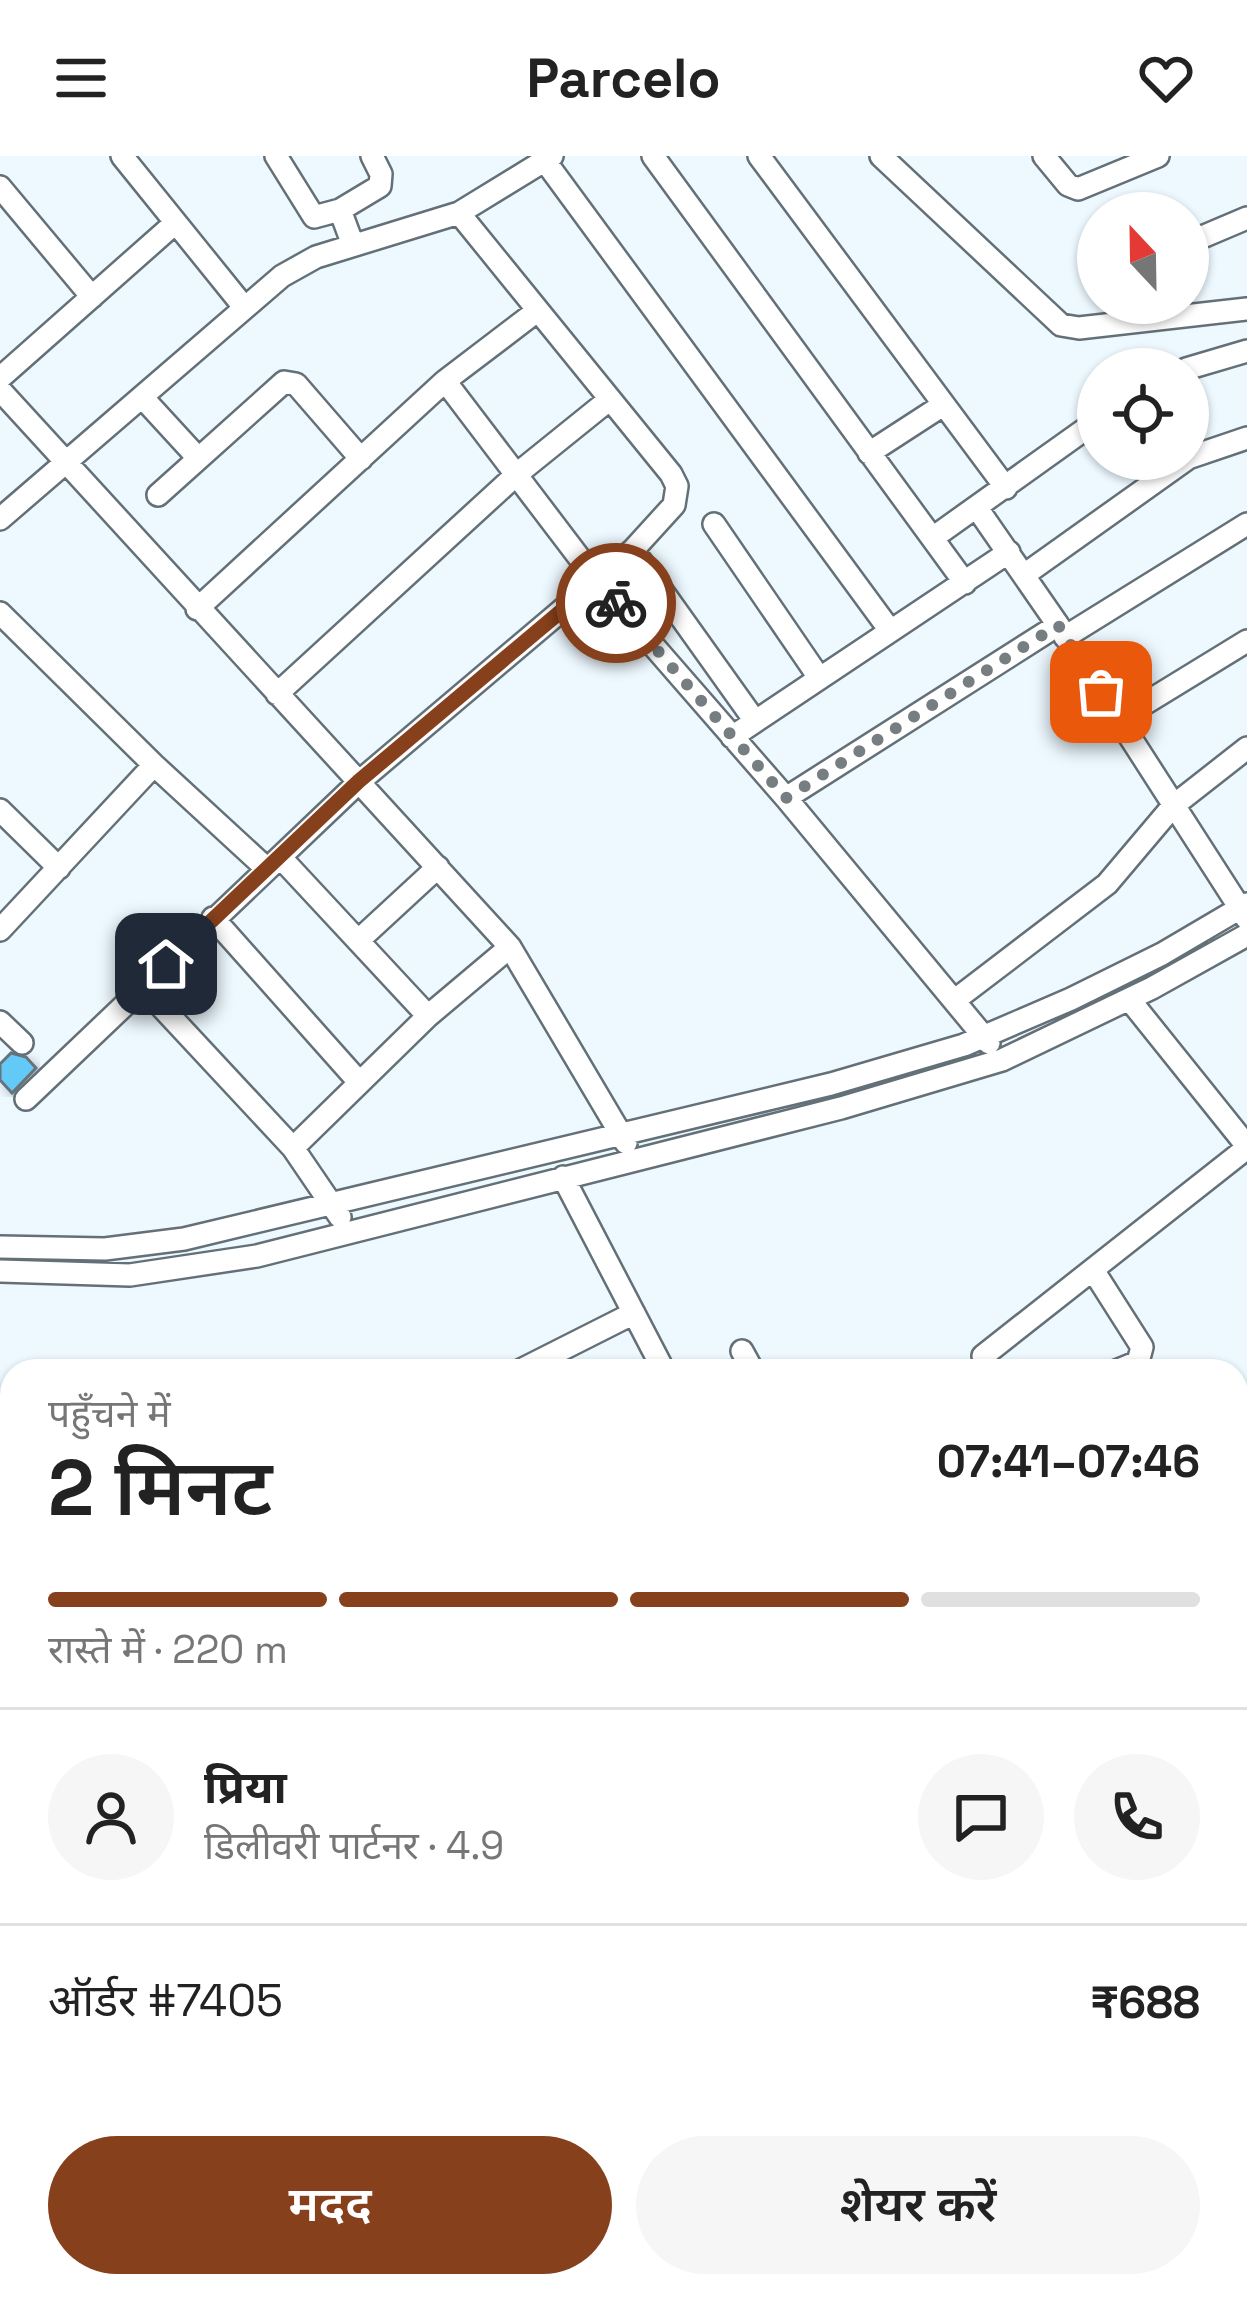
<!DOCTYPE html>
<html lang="hi">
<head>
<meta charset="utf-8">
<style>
  body { margin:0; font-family:"Space Grotesk","Noto Sans Devanagari",sans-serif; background:#f6f6f6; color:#222; height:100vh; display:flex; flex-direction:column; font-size:45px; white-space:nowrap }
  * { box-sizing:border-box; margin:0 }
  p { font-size:39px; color:#767676 }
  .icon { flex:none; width:66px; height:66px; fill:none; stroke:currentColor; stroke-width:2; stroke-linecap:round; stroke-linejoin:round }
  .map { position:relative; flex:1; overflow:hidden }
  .details { position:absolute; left:0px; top:1203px; width:1248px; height:939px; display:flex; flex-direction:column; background:#fff; border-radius:36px 36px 0 0; box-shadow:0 3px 9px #0004 }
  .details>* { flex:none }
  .needle { width:78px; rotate:338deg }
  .tools { position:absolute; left:1077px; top:36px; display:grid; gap:24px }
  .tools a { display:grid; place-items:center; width:132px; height:132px; border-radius:50%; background:#fff; box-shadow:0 3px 9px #0004; font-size:60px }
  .pin { position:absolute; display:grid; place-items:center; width:102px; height:102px; color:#fff; margin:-51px; border-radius:24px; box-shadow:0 6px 18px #0006 }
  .courier { position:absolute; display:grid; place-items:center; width:120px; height:120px; margin:-60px; border:9px solid #87401c; border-radius:50%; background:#fff; color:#222; box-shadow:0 3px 15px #0007 }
  .head em { font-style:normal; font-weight:600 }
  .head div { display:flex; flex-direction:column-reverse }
  .head { display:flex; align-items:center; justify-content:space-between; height:204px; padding:0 48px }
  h1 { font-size:78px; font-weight:600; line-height:90px }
  .bar { display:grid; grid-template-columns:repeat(4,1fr); gap:18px 12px; align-content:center; height:144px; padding:0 48px }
  .bar i { height:15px; border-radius:9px; background:#e0e0e0 }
  .bar .selected { background:#87401c }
  .bar p { grid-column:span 4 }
  .line { display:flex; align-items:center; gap:30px; padding:0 48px; border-top:3px solid #e0e0e0 }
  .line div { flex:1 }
  .round { display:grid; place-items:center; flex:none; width:126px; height:126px; border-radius:63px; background:#f6f6f6 }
  .button { display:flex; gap:24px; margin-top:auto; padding:24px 48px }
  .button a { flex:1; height:138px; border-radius:72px; background:#87401c; color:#fff; font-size:48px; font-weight:600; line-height:138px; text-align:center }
  .button a+a { background:#f6f6f6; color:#222 }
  header { display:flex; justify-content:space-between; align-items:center; height:156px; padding:0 48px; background:#fff; font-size:54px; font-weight:600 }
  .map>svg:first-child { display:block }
  .building { fill:#64caf8; stroke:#66737a; stroke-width:3; filter:url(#shadow) }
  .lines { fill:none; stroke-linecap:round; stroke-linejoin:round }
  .minor-casing { stroke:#647077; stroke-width:26 }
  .minor { stroke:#fff; stroke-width:21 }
  .done { stroke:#767e82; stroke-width:12; stroke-dasharray:0 21.6 }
  .route { stroke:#87401c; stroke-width:15 }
</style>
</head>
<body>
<header><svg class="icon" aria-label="menu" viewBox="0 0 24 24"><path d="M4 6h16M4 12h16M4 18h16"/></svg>Parcelo<svg class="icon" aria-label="heart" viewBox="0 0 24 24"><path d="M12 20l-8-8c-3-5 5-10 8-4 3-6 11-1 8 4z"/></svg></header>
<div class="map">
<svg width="1247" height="2141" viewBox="0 0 1247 2141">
  <defs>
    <filter id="shadow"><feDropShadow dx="6" dy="6" stdDeviation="6" flood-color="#0004"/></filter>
  </defs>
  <rect width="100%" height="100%" fill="#edf9ff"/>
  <path class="building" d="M 11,897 L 26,901 L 36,912 L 12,937 L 0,924 L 0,908 Z"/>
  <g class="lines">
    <g class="minor-casing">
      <path id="minor" d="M 122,0 L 244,151
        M 276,0 L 314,61 L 340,54 L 353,89
        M 653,0 L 965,427
        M 759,0 L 1006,332
        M 881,0 L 1061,169 L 1079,172 L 1247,153
        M 1044,0 L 1068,29 L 1078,33 L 1158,0
        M 545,5 L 889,473
        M 0,31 L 92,141
        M 340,54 L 380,30 L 381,18 L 372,0
        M 1188,87 L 1247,62
        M 1186,213 L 1247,195
        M 0,222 L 174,68
        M 445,225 L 597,425 L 786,642 L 989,887
        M 0,234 L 510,791 L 626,987
        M 142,241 L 198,302
        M 869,297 L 943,249
        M 1188,302 L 1247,282
        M 158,339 L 284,226 L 296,228 L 361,303
        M 977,352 L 1058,469 L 1247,763
        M 0,363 L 282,120 L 316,101 L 459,57 L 552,0
        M 714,368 L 818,520
        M 934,381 L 1098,264
        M 633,394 L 755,565
        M 1024,419 L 1187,303
        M 197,453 L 445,225 L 537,155
        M 0,457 L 154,609 L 267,713
        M 1065,481 L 1247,368
        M 277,538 L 517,318 L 610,243
        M 1118,564 L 1247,485
        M 732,581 L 1009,396
        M 786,642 L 1058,469
        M 0,654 L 59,712
        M 281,702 L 428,860
        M 213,762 L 359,926
        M 0,774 L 154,609
        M 360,783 L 438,711
        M 143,831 L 293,992 L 340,1061
        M 1129,843 L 1247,990
        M 955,844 L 1107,728 L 1173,650 L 1247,592
        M 0,866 L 22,887
        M 26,943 L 360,625 L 633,394 L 674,349 L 677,330 L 671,318 L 459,57
        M 293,992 L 428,860 L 510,791
        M 563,1021 L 664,1215
        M 0,1091 L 105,1093 L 184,1083 L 831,928 L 964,889 L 1071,843 L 1162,798 L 1247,748
        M 1093,1114 L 1142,1191 L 1138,1206 L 1116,1215
        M 0,1115 L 130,1119 L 257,1100 L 841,952 L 1002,904 L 1152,832 L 1247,779
        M 742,1195 L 753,1215
        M 983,1200 L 1247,992
        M 519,1215 L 634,1157
        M 1236,1283 L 1247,1277
        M 1236,1434 L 1247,1425
        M 1236,1473 L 1247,1492
        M 1236,1586 L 1247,1578
        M 0,1612 L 12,1626
        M 1236,1634 L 1247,1647
        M 0,1706 L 12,1695
        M 0,1844 L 12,1833
        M 1236,1912 L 1247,1905
        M 1236,2061 L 1247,2084
        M 0,2108 L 12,2109
        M 394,2130 L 401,2141
        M 522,2130 L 528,2141
        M 786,2130 L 794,2141
        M 989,2130 L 995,2141
        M 860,2141 L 881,2130"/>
    </g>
    <use href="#minor" class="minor"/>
  </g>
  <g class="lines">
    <path class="done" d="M 616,447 L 786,642 L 1058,469 L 1101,536"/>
    <path class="route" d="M 166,808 L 359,625 L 597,425 L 616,447"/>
  </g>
</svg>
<div class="tools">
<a><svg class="needle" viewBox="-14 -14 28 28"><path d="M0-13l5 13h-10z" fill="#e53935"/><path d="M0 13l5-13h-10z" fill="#767676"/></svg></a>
<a><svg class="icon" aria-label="locate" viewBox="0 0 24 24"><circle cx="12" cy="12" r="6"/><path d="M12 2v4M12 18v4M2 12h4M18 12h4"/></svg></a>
</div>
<div class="pin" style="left:1101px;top:536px;background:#ea580c"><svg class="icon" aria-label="bag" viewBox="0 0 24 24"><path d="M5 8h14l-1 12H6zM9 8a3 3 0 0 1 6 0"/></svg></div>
<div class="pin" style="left:166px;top:808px;background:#1f2937"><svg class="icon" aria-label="home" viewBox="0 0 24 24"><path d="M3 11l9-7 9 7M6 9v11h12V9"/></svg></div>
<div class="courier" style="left:616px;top:447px"><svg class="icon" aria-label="bike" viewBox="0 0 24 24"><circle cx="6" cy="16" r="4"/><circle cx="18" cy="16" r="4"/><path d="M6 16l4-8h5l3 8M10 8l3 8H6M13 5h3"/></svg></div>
<section class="details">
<div class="head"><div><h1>2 मिनट</h1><p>पहुँचने में</p></div><em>07:41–07:46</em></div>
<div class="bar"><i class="selected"></i><i class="selected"></i><i class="selected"></i><i></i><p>रास्ते में · 220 m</p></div>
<div class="line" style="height:216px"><a class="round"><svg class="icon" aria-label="person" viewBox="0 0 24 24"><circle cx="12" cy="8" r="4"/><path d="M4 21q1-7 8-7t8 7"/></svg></a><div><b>प्रिया</b><p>डिलीवरी पार्टनर · 4.9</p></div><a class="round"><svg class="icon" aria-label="chat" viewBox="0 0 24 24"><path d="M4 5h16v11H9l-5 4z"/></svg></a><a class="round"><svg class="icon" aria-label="phone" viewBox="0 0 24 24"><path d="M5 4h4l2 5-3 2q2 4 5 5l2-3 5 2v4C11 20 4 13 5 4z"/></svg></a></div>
<div class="line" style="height:156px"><div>ऑर्डर #7405</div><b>₹688</b></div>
<div class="button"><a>मदद</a><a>शेयर करें</a></div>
</section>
</div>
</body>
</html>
